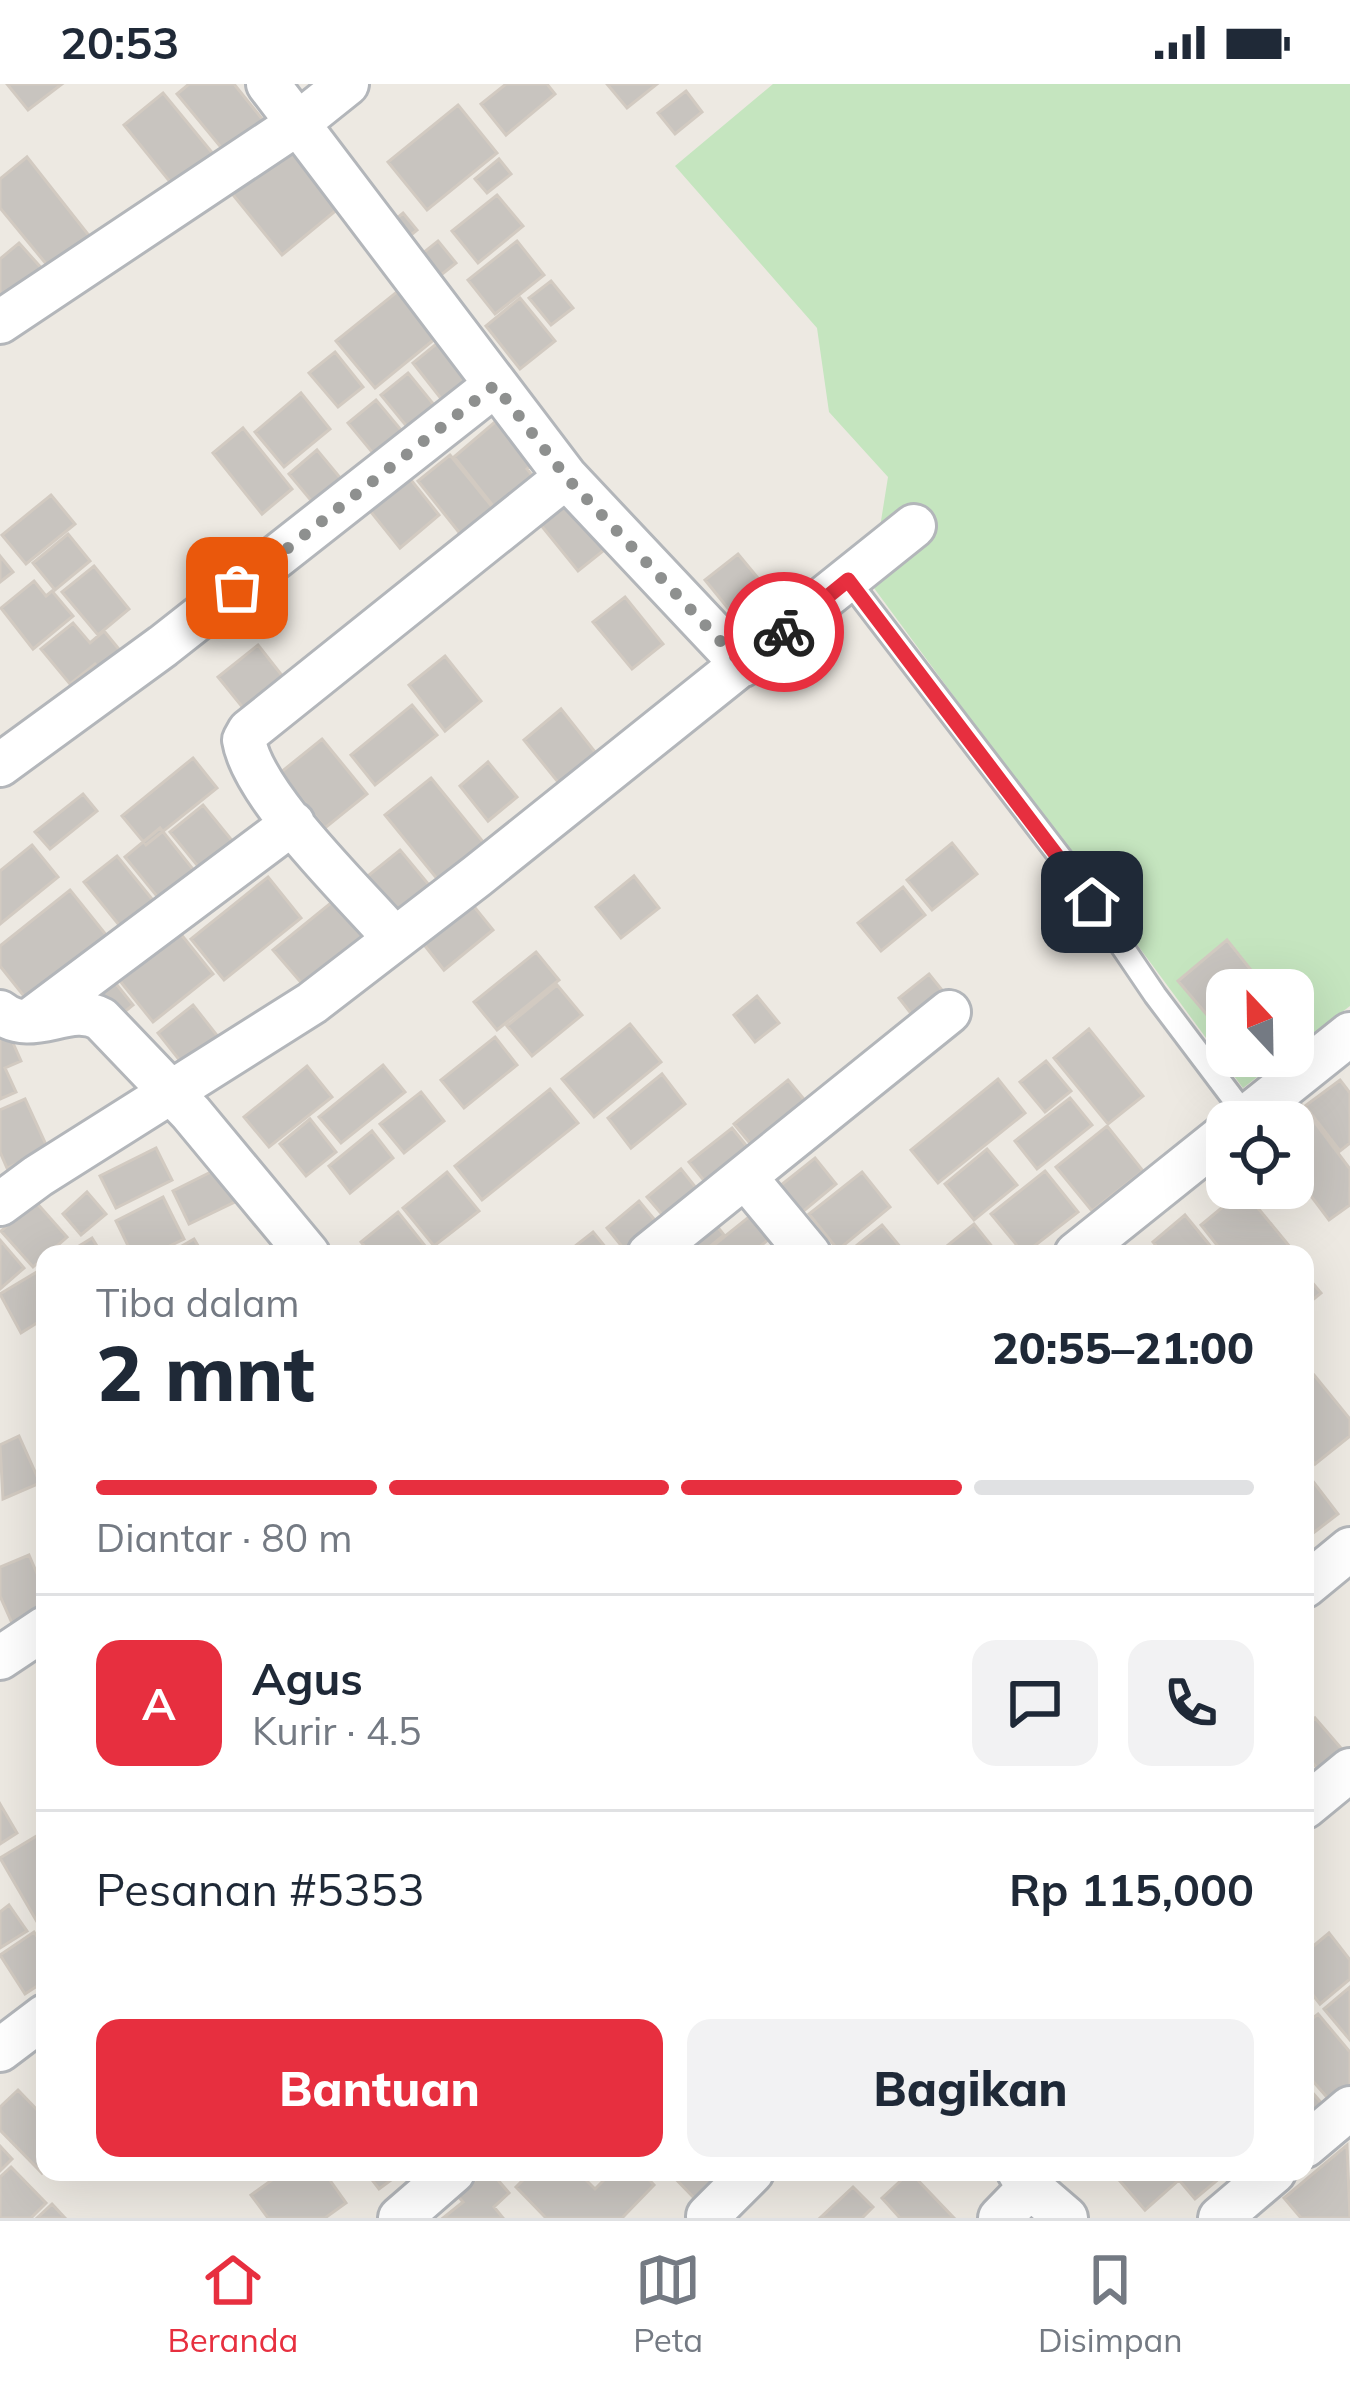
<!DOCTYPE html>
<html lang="id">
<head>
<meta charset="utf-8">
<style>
  body { margin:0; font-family:Mulish,sans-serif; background:#f2f2f3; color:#1f2937; height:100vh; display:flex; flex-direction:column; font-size:45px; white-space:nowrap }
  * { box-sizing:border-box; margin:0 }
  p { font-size:39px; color:#747a83 }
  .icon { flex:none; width:66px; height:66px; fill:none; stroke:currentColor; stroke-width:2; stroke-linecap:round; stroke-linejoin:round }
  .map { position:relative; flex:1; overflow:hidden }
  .drawer { position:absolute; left:36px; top:1161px; width:1278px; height:936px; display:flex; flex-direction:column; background:#fff; border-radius:24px; box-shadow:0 12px 48px #0002 }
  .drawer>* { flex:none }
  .needle { width:78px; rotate:338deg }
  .buttons { position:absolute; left:1206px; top:885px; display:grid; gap:24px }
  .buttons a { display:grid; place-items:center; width:108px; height:108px; border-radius:24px; background:#fff; box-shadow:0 12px 48px #0002; font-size:60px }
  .pin { position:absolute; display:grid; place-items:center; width:102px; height:102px; color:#fff; margin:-51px; border-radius:24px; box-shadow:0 6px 18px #0006 }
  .courier { position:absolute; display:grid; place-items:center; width:120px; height:120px; margin:-60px; border:9px solid #e72f3f; border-radius:50%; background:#fff; color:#222; box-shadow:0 3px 15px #0007 }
  .head em { font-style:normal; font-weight:800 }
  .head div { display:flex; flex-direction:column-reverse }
  .head { display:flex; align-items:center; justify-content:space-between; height:204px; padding:0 60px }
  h1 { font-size:78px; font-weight:800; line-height:90px }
  .bar { display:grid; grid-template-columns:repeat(4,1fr); gap:18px 12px; align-content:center; height:144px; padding:0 60px }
  .bar i { height:15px; border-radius:9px; background:#e0e1e3 }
  .bar .selected { background:#e72f3f }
  .bar p { grid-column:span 4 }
  .line { display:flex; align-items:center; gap:30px; padding:0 60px; border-top:3px solid #e0e1e3 }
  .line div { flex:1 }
  .round { display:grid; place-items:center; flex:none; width:126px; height:126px; border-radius:24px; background:#f2f2f3 }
  .action { display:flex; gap:24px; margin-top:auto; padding:24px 60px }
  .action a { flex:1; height:138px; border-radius:24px; background:#e72f3f; color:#fff; font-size:48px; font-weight:800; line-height:138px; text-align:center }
  .action a+a { background:#f2f2f3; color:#1f2937 }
  .status { display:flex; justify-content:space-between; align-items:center; height:84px; padding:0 60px; background:#fff; direction:ltr }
  .status svg { height:33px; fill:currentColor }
  .menu { display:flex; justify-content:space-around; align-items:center; height:168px; border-top:3px solid #e0e1e3; background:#fff; font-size:33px; color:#747a83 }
  .menu a { display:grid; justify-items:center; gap:6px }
  .menu .selected { color:#e72f3f }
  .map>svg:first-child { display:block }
  .green { fill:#c5e5bf }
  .building { fill:#c8c4bf; stroke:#d2cac1; stroke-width:3 }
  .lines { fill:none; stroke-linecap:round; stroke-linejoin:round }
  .lane-casing { stroke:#b3b6ba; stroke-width:27 }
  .street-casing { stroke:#b3b6ba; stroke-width:48 }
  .lane { stroke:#fff; stroke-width:21 }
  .street { stroke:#fff; stroke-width:42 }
  .done { stroke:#8e908f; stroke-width:12; stroke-dasharray:0 21.6 }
  .route { stroke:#e72f3f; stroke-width:15 }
</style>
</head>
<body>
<div class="status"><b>20:53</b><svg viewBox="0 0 49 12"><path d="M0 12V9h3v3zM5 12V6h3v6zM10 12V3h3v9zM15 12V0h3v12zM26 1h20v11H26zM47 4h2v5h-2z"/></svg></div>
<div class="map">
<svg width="1350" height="2134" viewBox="0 0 1350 2134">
  <rect width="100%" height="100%" fill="#ede9e2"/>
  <path class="green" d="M 773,0 L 1350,0 L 1350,922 L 1293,965 L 1293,906 L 1227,906 L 1227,972 L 1284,972 L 1243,1004 L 871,500 L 888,393 L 829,328 L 817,244 L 675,82 Z"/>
  <path class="building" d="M 7,0 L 62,0 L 28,26 Z
    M 189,0 L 234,0 L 263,36 L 224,67 L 177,10 Z
    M 506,0 L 547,0 L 555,10 L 506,51 L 481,20 Z
    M 607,0 L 657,0 L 627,24 Z
    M 686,7 L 702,28 L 675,50 L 658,29 Z
    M 163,9 L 219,77 L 179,109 L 124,41 Z
    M 458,21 L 497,69 L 427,126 L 388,78 Z
    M 288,49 L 345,119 L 282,171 L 225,101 Z
    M 27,73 L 94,158 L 52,187 L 0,124 L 0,95 Z
    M 499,75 L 511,90 L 487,109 L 475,95 Z
    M 497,111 L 523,142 L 478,179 L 452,147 Z
    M 403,129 L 417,146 L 399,161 L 385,144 Z
    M 438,157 L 456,179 L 431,199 L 413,177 Z
    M 517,157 L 544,191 L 495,230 L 468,196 Z
    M 19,159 L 44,187 L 0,214 L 0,175 Z
    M 551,197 L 573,224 L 551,241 L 529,214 Z
    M 398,207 L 436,254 L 375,304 L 336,257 Z
    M 520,214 L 555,257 L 520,285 L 486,242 Z
    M 446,252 L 477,289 L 443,317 L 413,279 Z
    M 335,268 L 363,303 L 338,323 L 309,289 Z
    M 408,289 L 435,322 L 408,344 L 381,311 Z
    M 301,309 L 330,345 L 284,383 L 255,348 Z
    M 376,316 L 406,352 L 377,374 L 348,339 Z
    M 508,327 L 544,371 L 527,385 L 540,402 L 502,433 L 454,373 Z
    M 243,344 L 292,405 L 262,430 L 213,369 Z
    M 317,366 L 347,402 L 319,426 L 289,390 Z
    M 450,371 L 494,425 L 462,452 L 418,397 Z
    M 403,386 L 439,431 L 400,464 L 363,418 Z
    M 51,411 L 75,440 L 26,480 L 2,451 Z
    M 575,412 L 613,459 L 578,487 L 540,440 Z
    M 68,450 L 90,477 L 55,506 L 33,479 Z
    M 738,470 L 781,522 L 748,549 L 705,496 Z
    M 0,472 L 13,488 L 0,498 Z
    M 94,482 L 129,525 L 98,551 L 62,508 Z
    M 34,497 L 46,512 L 52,507 L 73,532 L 33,565 L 1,524 Z
    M 625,513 L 663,560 L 632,585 L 593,538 Z
    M 73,539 L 90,559 L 104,547 L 127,575 L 105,592 L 95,580 L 70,600 L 41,565 Z
    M 258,561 L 291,603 L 252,635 L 218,593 Z
    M 445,572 L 481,617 L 445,647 L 409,601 Z
    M 412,621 L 437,651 L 375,701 L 351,671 Z
    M 561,625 L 599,673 L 562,703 L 524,656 Z
    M 322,655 L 367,710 L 325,744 L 280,689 Z
    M 193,674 L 217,704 L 146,761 L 122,732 Z
    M 488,678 L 517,713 L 488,737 L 460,702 Z
    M 431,694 L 484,759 L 438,796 L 385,731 Z
    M 83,710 L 97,727 L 50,765 L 35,748 Z
    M 203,721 L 243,770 L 210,797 L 170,748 Z
    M 160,744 L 204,799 L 169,827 L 125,773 Z
    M 952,759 L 977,790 L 932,826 L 907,796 Z
    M 32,761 L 58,793 L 0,840 L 0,787 Z
    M 400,766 L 434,807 L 391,841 L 358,800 Z
    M 117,772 L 161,826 L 128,852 L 84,798 Z
    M 634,792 L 659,824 L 621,854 L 596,823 Z
    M 268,793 L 301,834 L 224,896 L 191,855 Z
    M 903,803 L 925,831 L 881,867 L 858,839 Z
    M 348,805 L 378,843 L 304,902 L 273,866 Z
    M 70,806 L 107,852 L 27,916 L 0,882 L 0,862 Z
    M 467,814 L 493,846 L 444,886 L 418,853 Z
    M 180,849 L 213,890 L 153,938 L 120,897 Z
    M 1227,856 L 1255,891 L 1237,906 L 1227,906 L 1227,915 L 1207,931 L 1178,897 Z
    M 536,868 L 559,896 L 497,946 L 474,918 Z
    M 929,890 L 950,916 L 920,941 L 899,914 Z
    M 113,896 L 133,921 L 112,938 L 92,913 Z
    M 557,901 L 582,931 L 532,972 L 507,942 Z
    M 757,912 L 779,939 L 755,958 L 734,931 Z
    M 193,921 L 223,959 L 188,987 L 158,949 Z
    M 630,940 L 661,978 L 594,1033 L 562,995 Z
    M 1089,945 L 1143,1012 L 1108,1040 L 1054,974 Z
    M 9,950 L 21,977 L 5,984 L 16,1008 L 0,1015 L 0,954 Z
    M 495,953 L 517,981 L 464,1024 L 441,996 Z
    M 1046,977 L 1071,1007 L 1045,1028 L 1020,998 Z
    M 383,981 L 405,1008 L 341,1059 L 319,1033 Z
    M 307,982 L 332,1013 L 269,1063 L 244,1033 Z
    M 662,990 L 685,1020 L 631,1064 L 608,1034 Z
    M 998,995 L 1025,1029 L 938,1099 L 911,1066 Z
    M 788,996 L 817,1031 L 763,1075 L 734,1040 Z
    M 1340,996 L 1350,1009 L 1350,1059 L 1340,1067 L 1305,1022 Z
    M 550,1005 L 578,1039 L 482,1116 L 455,1082 Z
    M 421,1008 L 444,1037 L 404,1069 L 380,1040 Z
    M 1070,1014 L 1092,1041 L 1037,1085 L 1015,1057 Z
    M 25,1015 L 48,1065 L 7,1084 L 0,1068 L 0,1026 Z
    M 1301,1020 L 1350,1085 L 1350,1121 L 1329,1136 L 1293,1088 L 1293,1038 L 1278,1038 Z
    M 310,1035 L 336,1068 L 306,1092 L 280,1060 Z
    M 1107,1042 L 1143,1087 L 1092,1127 L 1056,1083 Z
    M 732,1044 L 761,1080 L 718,1114 L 689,1078 Z
    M 372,1047 L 393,1074 L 350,1109 L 329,1082 Z
    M 156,1064 L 172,1096 L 116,1124 L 100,1092 Z
    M 987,1065 L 1017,1101 L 974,1136 L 945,1100 Z
    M 815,1074 L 836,1100 L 788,1140 L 766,1113 Z
    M 225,1081 L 241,1115 L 189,1140 L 173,1107 Z
    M 681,1085 L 704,1114 L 671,1141 L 647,1113 Z
    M 1045,1087 L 1078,1128 L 1024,1170 L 991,1130 Z
    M 447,1088 L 479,1127 L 434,1162 L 403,1124 Z
    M 862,1088 L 890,1123 L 838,1166 L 809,1130 Z
    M 1243,1106 L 1295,1169 L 1293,1170 L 1224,1170 L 1201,1141 Z
    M 87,1108 L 106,1130 L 81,1151 L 63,1130 Z
    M 163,1113 L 184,1155 L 153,1170 L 132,1170 L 116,1137 Z
    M 35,1117 L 67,1153 L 33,1183 L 1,1147 Z
    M 639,1117 L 663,1146 L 628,1170 L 607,1144 Z
    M 398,1128 L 426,1163 L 418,1170 L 371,1170 L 361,1158 Z
    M 706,1128 L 724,1151 L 701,1170 L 672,1170 Z
    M 1185,1131 L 1217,1170 L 1163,1170 L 1153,1158 Z
    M 750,1132 L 769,1155 L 751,1170 L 703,1170 Z
    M 974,1140 L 998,1170 L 937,1170 Z
    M 882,1141 L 906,1170 L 846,1170 Z
    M 593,1148 L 611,1170 L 565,1170 Z
    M 92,1154 L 102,1170 L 66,1170 Z
    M 194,1155 L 203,1170 L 168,1170 Z
    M 0,1156 L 24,1184 L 0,1205 Z
    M 45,1183 L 45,1234 L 21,1249 L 0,1210 Z
    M 1305,1190 L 1321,1209 L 1305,1222 Z
    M 1314,1291 L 1350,1335 L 1350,1352 L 1315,1380 L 1305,1367 L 1305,1298 Z
    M 19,1352 L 40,1399 L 3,1415 L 0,1361 Z
    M 1305,1387 L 1338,1430 L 1308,1453 L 1305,1450 Z
    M 29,1471 L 45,1508 L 45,1535 L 16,1548 L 0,1512 L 0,1483 Z
    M 1315,1634 L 1347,1671 L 1323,1691 L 1305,1670 L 1305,1643 Z
    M 0,1720 L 17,1749 L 0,1760 Z
    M 45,1747 L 45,1847 L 43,1848 L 0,1774 Z
    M 9,1821 L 27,1847 L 0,1864 L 0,1828 Z
    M 34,1848 L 45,1864 L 45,1897 L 25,1910 L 0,1871 Z
    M 1329,1849 L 1350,1876 L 1350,1895 L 1320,1920 L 1305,1901 L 1305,1869 Z
    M 1350,1903 L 1350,1956 L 1324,1925 Z
    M 1318,1930 L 1350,1968 L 1350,2002 L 1331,2018 L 1305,1988 L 1305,1940 Z
    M 1305,2000 L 1331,2030 L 1305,2051 Z
    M 18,2006 L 45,2034 L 45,2086 L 42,2089 L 0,2046 L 0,2023 Z
    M 1347,2061 L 1350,2134 L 1301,2134 L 1284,2114 Z
    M 0,2062 L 12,2075 L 0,2087 Z
    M 11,2083 L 46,2119 L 31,2134 L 0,2134 L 0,2093 Z
    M 283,2088 L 324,2088 L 346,2119 L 325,2134 L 268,2134 L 251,2111 Z
    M 366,2088 L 402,2088 L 379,2105 Z
    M 485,2088 L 491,2088 L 509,2109 L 494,2123 L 503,2134 L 443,2134 L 463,2118 L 457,2111 Z
    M 531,2088 L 578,2088 L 595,2105 L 612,2088 L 642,2088 L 654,2101 L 622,2134 L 546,2134 L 516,2103 Z
    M 669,2088 L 725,2088 L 695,2115 Z
    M 910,2088 L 954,2134 L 900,2134 L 882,2114 Z
    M 1128,2088 L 1227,2088 L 1195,2115 L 1179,2096 L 1145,2126 L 1119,2096 Z
    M 853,2103 L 873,2123 L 862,2134 L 820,2134 Z
    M 52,2120 L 65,2134 L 37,2134 Z"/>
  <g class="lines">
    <g class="lane-casing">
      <path id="lane" d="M 848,496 L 1071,787 L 1155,911 L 1247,1033"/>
    </g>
    <g class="street-casing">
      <path id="street" d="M 268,0 L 566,393 L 743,581
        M 0,238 L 297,40 L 347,0
        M 0,681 L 163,562 L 495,301
        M 395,855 C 356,810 253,712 244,656 L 249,647 L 566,393
        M 0,928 C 33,954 68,917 101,935 L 191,1029 L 308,1170
        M 30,936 L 293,739
        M 1240,1038 L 1350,950
        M 746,1094 L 809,1170
        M 0,1120 L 38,1092 L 312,919 L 477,792 L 914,442
        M 649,1170 L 949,928
        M 1076,1170 L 1227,1049
        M 1305,1502 L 1350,1465
        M 0,1574 L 45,1544
        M 1305,1723 L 1350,1686
        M 0,1966 L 45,1932
        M 1305,2062 L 1350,2024
        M 1019,2088 L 1030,2103 L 1066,2134
        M 708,2132 L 752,2088
        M 400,2134 L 453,2088
        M 1000,2134 L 1030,2103
        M 1220,2134 L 1274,2088"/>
    </g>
    <use href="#lane" class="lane"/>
    <use href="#street" class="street"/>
  </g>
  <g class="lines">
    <path class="done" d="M 237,504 L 495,301 L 566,393 L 743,581 L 784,548"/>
    <path class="route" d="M 784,548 L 848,496 L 1092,818"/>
  </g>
</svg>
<div class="buttons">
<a><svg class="needle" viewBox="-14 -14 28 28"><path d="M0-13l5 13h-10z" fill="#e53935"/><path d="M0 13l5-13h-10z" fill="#747a83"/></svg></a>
<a><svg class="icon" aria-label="locate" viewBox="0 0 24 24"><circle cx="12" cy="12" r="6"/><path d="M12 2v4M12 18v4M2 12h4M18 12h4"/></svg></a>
</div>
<div class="pin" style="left:237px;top:504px;background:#ea580c"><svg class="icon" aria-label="bag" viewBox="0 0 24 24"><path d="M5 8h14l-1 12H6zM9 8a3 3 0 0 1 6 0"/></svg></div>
<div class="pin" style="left:1092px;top:818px;background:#1f2937"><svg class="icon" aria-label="home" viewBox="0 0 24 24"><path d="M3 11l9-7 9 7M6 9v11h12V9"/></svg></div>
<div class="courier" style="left:784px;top:548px"><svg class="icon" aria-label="bike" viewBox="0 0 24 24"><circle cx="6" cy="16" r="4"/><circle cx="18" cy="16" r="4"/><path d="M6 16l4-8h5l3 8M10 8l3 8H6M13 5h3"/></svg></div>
<section class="drawer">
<div class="head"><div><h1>2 mnt</h1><p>Tiba dalam</p></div><em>20:55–21:00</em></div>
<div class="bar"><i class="selected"></i><i class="selected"></i><i class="selected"></i><i></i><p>Diantar · 80 m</p></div>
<div class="line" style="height:216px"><b class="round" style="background:#e72f3f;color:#fff">A</b><div><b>Agus</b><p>Kurir · 4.5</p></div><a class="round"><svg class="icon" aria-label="chat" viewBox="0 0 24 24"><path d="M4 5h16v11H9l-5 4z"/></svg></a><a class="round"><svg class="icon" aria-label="phone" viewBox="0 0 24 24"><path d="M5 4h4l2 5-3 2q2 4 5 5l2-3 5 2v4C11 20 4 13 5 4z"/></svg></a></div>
<div class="line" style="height:156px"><div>Pesanan #5353</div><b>Rp 115,000</b></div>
<div class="action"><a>Bantuan</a><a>Bagikan</a></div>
</section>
</div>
<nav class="menu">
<a class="selected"><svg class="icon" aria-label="home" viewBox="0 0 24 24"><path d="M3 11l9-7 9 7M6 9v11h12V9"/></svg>Beranda</a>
<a><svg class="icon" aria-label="map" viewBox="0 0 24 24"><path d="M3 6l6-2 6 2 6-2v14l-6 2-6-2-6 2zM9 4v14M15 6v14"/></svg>Peta</a>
<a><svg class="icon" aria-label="saved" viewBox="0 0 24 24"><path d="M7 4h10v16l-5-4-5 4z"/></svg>Disimpan</a>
</nav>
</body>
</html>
